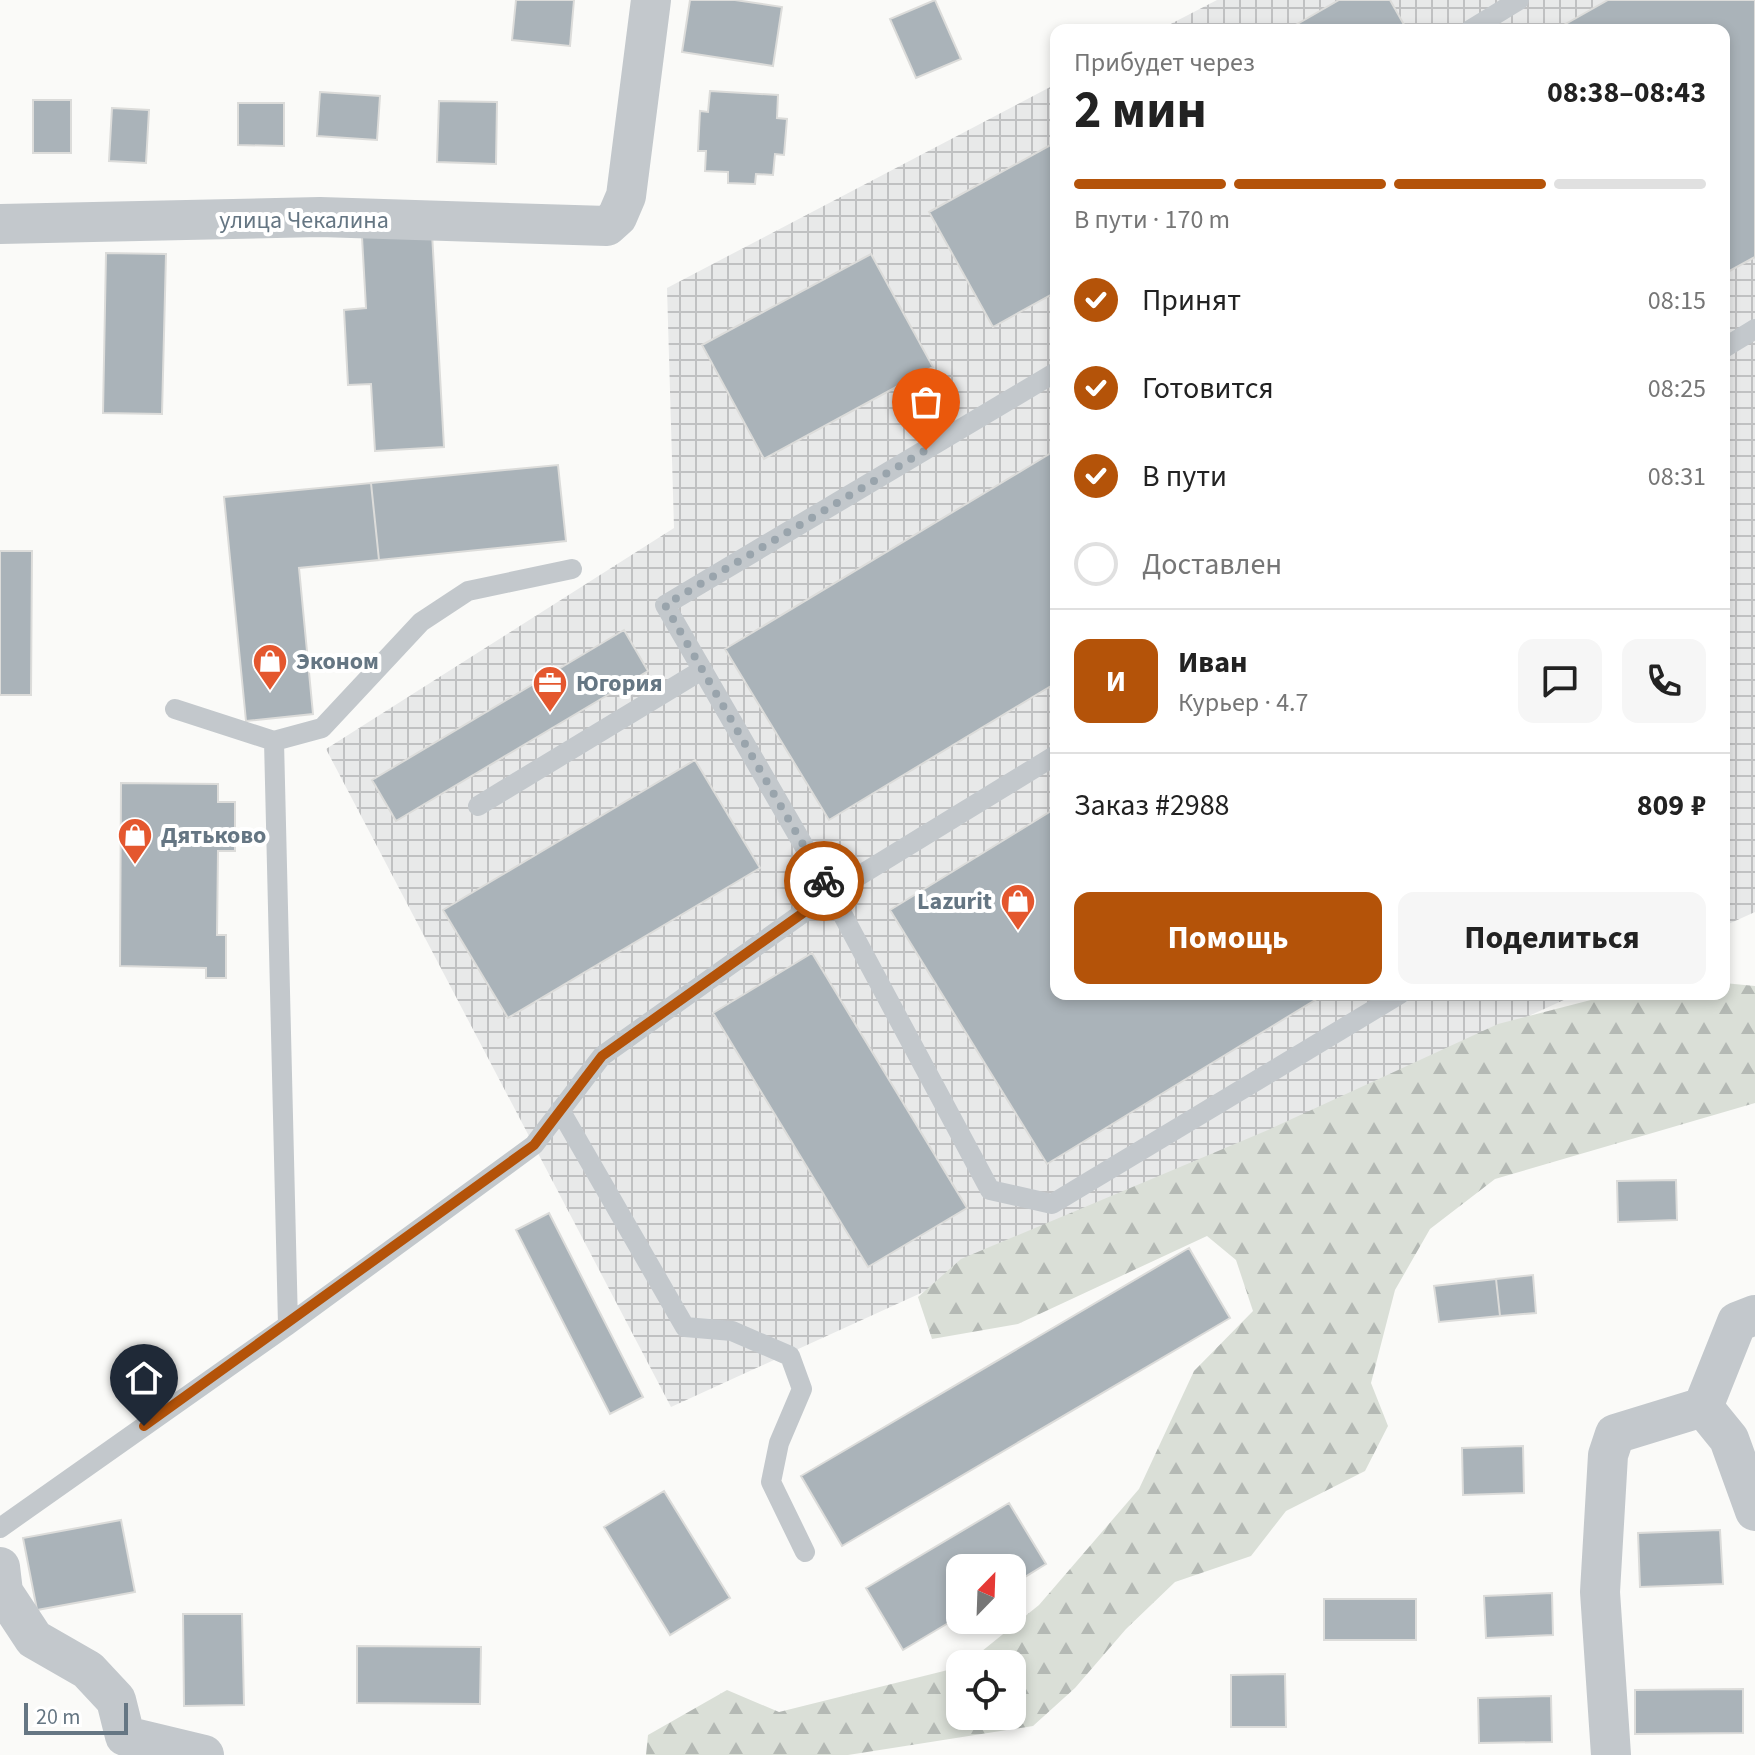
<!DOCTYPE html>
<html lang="ru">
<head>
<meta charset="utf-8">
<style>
  body { margin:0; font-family:"Source Sans 3",sans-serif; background:#f6f6f6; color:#222; height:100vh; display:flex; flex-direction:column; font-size:30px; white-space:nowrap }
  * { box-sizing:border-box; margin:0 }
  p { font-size:26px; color:#767676 }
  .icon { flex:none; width:44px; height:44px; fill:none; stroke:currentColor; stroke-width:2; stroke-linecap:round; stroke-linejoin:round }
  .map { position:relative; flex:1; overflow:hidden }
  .side { position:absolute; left:1050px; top:24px; width:680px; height:976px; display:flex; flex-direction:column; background:#fff; border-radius:16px; box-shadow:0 4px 12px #0003 }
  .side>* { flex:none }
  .needle { width:52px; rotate:23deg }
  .tools { position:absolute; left:946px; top:1554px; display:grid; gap:16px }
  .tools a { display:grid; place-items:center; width:80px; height:80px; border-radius:16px; background:#fff; box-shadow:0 4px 12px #0003; font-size:40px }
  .scale { position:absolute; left:24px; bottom:20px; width:104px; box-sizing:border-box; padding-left:8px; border:4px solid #657683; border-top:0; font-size:22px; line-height:28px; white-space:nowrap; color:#657683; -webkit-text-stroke:6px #fff; paint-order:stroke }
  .pin { position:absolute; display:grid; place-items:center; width:68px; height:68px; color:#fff; margin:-82px -34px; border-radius:50% 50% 50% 0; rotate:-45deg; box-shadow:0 0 8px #0007 }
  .pin .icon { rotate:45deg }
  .courier { position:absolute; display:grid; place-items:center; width:80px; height:80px; margin:-40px; border:6px solid #b45309; border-radius:50%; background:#fff; color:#222; box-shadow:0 2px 10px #0007 }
  .summary em { font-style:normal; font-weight:700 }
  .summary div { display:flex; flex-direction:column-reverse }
  .summary { display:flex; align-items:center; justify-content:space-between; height:136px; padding:0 24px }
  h1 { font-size:52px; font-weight:700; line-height:60px }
  .bar { display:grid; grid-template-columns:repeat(4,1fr); gap:12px 8px; align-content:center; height:96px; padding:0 24px }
  .bar i { height:10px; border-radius:6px; background:#e0e0e0 }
  .bar .active { background:#b45309 }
  .bar p { grid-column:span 4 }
  .line { display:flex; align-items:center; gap:20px; padding:0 24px; border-top:2px solid #e0e0e0 }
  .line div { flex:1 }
  .round { display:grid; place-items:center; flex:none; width:84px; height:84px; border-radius:16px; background:#f6f6f6 }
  ol { padding:0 24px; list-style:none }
  li { display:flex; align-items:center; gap:24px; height:88px }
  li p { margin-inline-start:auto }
  li .icon { padding:8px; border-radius:50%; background:#b45309; color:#fff; stroke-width:4 }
  li:last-child { color:#767676 }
  li i { width:44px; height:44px; border:4px solid #e0e0e0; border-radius:50% }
  .button { display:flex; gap:16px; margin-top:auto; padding:16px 24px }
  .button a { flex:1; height:92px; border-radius:16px; background:#b45309; color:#fff; font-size:32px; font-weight:700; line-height:92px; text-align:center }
  .button a+a { background:#f6f6f6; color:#222 }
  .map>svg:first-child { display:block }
  .industrial { fill:url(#industrial-grid) }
  .forest { fill:url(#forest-firs) }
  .building { fill:#aab3b9; stroke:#dcdcda; stroke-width:2 }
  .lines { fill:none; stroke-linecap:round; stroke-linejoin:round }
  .lane { stroke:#c3c8cc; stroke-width:20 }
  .street { stroke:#c3c8cc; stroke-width:40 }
  .done { stroke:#99a4ac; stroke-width:8; stroke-dasharray:0 14.4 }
  .route { stroke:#b45309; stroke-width:10 }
  .labels { text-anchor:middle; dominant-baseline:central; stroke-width:8; stroke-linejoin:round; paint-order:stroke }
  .street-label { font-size:24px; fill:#657683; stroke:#fff }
  .poi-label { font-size:24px; font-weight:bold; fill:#657683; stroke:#fff; text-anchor:start }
</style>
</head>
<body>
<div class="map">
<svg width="1755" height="1755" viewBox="0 0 1755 1755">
  <defs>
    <pattern id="industrial-grid" width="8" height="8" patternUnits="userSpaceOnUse" patternTransform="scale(2)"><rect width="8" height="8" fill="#e8e9e9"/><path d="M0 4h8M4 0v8" fill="none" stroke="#c0c1c2"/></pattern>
    <pattern id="forest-firs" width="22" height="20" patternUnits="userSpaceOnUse" patternTransform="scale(2)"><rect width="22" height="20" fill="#dadfd7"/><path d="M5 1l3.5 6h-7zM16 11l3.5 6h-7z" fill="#b4b9b4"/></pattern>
  </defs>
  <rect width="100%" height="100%" fill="#fafaf8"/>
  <path class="industrial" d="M 1217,0 L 1755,0 L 1755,912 L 1724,926 L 1724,30 L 1159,30 Z
    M 1056,84 L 1056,994 L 1577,994 L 671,1407 L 326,749 L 674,528 L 667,288 Z"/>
  <path class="forest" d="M 1724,983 L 1755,986 L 1755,1103 L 1495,1179 L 1430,1229 L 1395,1290 L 1371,1383 L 1388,1426 L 1365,1471 L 1286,1511 L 1251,1556 L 1175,1582 L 1126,1629 L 1075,1688 L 1033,1726 L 848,1755 L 646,1755 L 648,1735 L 727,1690 L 779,1712 L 960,1667 L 960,1716 L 1012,1716 L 1012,1664 L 966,1664 L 1039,1605 L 1139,1489 L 1194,1371 L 1253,1311 L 1236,1260 L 1207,1236 L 1018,1324 L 932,1339 L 918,1297 L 961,1259 L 1268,1130 L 1498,1024 L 1614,994 L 1724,994 Z"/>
  <path class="building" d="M 516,0 L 574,0 L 570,46 L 512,40 Z
    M 690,0 L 735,0 L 782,7 L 773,66 L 682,52 Z
    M 935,0 L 961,59 L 916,78 L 890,19 Z
    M 1339,0 L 1390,0 L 1407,30 L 1287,30 Z
    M 1608,0 L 1755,0 L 1755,257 L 1724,274 L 1724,30 L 1555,30 Z
    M 710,91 L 778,95 L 777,118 L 787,119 L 784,155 L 775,154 L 773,175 L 756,174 L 755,184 L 728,183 L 728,172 L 705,171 L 706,151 L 698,151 L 700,111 L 708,112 Z
    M 320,92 L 380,96 L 377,140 L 317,136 Z
    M 33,100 L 71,100 L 71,153 L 33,153 Z
    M 439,101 L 497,102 L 496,164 L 437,162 Z
    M 238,103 L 284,103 L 284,146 L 238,145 Z
    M 112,108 L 149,110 L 146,163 L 109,161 Z
    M 1056,142 L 1056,292 L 993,327 L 929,212 Z
    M 432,233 L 444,447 L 375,451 L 371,384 L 348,385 L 344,310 L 366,308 L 362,237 Z
    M 106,253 L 166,254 L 162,414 L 103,413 Z
    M 871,254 L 933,367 L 764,459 L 702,345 Z
    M 1056,450 L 1056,683 L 829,820 L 725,649 Z
    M 558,465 L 566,541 L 379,560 L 371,483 Z
    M 371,483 L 379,560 L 299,568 L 313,714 L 246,721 L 224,497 Z
    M 0,551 L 32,551 L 31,695 L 0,695 Z
    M 624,630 L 648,671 L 396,821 L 372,780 Z
    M 695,760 L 760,868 L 508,1018 L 443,910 Z
    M 121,783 L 218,784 L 218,802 L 235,802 L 235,851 L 218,851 L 217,935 L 226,935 L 226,978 L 206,978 L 206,968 L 120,966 Z
    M 1056,808 L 1056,994 L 1325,994 L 1047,1164 L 890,910 Z
    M 812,953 L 967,1208 L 868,1267 L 713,1013 Z
    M 1676,1180 L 1677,1220 L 1618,1222 L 1617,1181 Z
    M 549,1213 L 643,1397 L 610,1414 L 516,1230 Z
    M 1189,1248 L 1230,1318 L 842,1546 L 801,1476 Z
    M 1533,1275 L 1536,1313 L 1500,1316 L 1496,1279 Z
    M 1496,1279 L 1500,1316 L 1439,1322 L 1434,1286 Z
    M 1523,1446 L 1524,1493 L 1463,1495 L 1462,1448 Z
    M 664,1491 L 730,1598 L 670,1635 L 604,1527 Z
    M 1009,1503 L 1046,1564 L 1012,1585 L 1012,1568 L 960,1568 L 960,1616 L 903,1650 L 866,1588 Z
    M 121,1520 L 135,1592 L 37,1610 L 23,1538 Z
    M 1720,1530 L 1723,1584 L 1640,1587 L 1638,1533 Z
    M 1552,1593 L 1553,1635 L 1486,1638 L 1484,1596 Z
    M 1324,1599 L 1416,1599 L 1416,1640 L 1324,1640 Z
    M 183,1614 L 242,1614 L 244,1705 L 184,1706 Z
    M 357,1646 L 481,1647 L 480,1704 L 357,1703 Z
    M 1285,1674 L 1286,1727 L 1231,1727 L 1231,1675 Z
    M 1743,1689 L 1743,1733 L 1635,1734 L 1635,1690 Z
    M 1551,1696 L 1552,1742 L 1479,1743 L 1478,1698 Z"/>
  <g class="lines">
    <path class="lane" d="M 1470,30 L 1519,0
      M 1724,348 L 1755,329
      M 1056,372 L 665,605 L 831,893 L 990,1190 L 1052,1204 L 1400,994
      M 175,709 L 274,741 L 322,728 L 421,622 L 468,591 L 572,569
      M 274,741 L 288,1325
      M 478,806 L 702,670
      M 560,1110 L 685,1327 L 732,1331 L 790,1356 L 802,1389 L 779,1443 L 771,1482 L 805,1552
      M 0,1528 L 288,1325 L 534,1145 L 602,1056 L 831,893 L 1056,755"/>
    <path class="street" d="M 0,224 L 320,217 L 607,226 L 617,217 L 626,196 L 651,0
      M 1703,1407 L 1729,1439 L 1755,1511
      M 0,1567 L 3,1592 L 34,1639 L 88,1670 L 116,1700 L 125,1736 L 204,1755
      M 1611,1755 L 1600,1592 L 1608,1455 L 1615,1434 L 1703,1407 L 1737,1322 L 1755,1315"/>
  </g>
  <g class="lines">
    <path class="done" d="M 824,881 L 665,605 L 926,450"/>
    <path class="route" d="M 144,1426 L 534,1145 L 602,1056 L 831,893 L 824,881"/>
  </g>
  <defs>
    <g id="shop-pin" transform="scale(1.8)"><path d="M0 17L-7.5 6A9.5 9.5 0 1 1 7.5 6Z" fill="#e4572e" stroke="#fff"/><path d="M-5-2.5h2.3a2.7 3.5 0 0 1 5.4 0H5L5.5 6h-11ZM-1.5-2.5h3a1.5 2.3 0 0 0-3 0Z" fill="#fff"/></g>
    <g id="office-pin" transform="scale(1.8)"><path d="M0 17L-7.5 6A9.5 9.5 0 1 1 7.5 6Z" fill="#e4572e" stroke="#fff"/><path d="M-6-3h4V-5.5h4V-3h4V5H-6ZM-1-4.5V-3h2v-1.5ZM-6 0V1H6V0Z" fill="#fff"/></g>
  </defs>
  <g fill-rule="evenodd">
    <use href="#shop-pin" x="270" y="661"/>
    <use href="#office-pin" x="550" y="683"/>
    <use href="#shop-pin" x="135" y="835"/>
    <use href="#shop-pin" x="1018" y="901"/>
  </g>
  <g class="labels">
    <g class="street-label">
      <text x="304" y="220">улица Чекалина</text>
    </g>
    <g class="poi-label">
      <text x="296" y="661">Эконом</text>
      <text x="576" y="683">Югория</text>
      <text x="161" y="835">Дятьково</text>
      <text x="992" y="901" text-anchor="end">Lazurit</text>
    </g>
  </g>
</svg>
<div class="tools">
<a><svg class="needle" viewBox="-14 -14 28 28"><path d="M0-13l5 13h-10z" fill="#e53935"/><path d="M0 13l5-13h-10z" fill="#767676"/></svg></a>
<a><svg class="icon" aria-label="locate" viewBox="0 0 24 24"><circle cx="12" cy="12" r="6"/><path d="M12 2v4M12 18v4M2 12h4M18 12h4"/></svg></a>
</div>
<div class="scale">20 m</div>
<div class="pin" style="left:926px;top:450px;background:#ea580c"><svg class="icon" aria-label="bag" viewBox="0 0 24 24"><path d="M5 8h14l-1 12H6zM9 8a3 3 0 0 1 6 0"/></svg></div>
<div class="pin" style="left:144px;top:1426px;background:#1f2937"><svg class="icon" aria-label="home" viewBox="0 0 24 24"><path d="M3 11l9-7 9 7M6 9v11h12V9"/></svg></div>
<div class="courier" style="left:824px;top:881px"><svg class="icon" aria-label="bike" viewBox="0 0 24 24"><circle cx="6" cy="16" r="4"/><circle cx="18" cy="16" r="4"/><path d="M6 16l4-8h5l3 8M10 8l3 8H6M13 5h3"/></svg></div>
<section class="side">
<div class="summary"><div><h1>2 мин</h1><p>Прибудет через</p></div><em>08:38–08:43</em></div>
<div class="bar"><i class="active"></i><i class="active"></i><i class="active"></i><i></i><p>В пути · 170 m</p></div>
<ol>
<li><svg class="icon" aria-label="check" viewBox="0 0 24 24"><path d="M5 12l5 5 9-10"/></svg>Принят<p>08:15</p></li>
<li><svg class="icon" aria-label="check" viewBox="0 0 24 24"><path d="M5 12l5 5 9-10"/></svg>Готовится<p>08:25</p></li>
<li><svg class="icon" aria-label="check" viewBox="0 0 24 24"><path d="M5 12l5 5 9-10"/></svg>В пути<p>08:31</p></li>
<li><i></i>Доставлен</li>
</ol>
<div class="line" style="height:144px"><b class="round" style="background:#b45309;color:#fff">И</b><div><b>Иван</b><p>Курьер · 4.7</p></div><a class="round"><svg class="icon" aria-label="chat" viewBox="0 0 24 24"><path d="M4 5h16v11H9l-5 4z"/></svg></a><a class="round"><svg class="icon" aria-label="phone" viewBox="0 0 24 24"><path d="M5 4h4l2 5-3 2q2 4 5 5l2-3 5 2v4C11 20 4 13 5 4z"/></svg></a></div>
<div class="line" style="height:104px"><div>Заказ #2988</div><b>809 ₽</b></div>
<div class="button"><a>Помощь</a><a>Поделиться</a></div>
</section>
</div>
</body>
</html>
